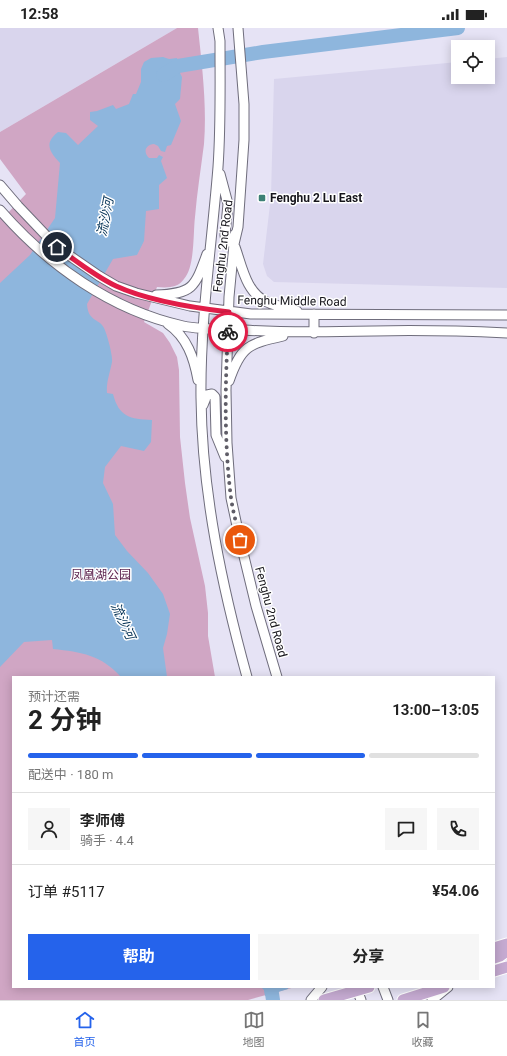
<!DOCTYPE html>
<html lang="zh">
<head>
<meta charset="utf-8">
<style>
  body { margin:0; font-family:Roboto,"Noto Sans SC",sans-serif; background:#f6f6f6; color:#222; height:100vh; display:flex; flex-direction:column; font-size:15px; white-space:nowrap }
  * { box-sizing:border-box; margin:0 }
  p { font-size:13px; color:#767676 }
  .icon { flex:none; width:22px; height:22px; fill:none; stroke:currentColor; stroke-width:2; stroke-linecap:round; stroke-linejoin:round }
  .map { position:relative; flex:1; overflow:hidden }
  .details { position:absolute; left:12px; top:648px; width:483px; height:312px; display:flex; flex-direction:column; background:#fff; border-radius:0px; box-shadow:0 2px 10px #0003 }
  .details>* { flex:none }
  .fabs { position:absolute; left:451px; top:12px; display:grid; gap:8px }
  .fabs a { display:grid; place-items:center; width:44px; height:44px; border-radius:0px; background:#fff; box-shadow:0 2px 10px #0003; font-size:20px }
  .pin { position:absolute; display:grid; place-items:center; width:34px; height:34px; color:#fff; margin:-17px; border:2px solid #fff; border-radius:50%; box-shadow:0 1px 4px #0007 }
  .courier { position:absolute; display:grid; place-items:center; width:40px; height:40px; margin:-20px; border:3px solid #e11d48; border-radius:50%; background:#fff; color:#222; box-shadow:0 1px 5px #0007 }
  .headline em { font-style:normal; font-weight:700 }
  .headline div { display:flex; flex-direction:column-reverse }
  .headline { display:flex; align-items:center; justify-content:space-between; height:68px; padding:0 16px }
  h1 { font-size:26px; font-weight:700; line-height:30px }
  .bar { display:grid; grid-template-columns:repeat(4,1fr); gap:6px 4px; align-content:center; height:48px; padding:0 16px }
  .bar i { height:5px; border-radius:3px; background:#e0e0e0 }
  .bar .on { background:#2563eb }
  .bar p { grid-column:span 4 }
  .line { display:flex; align-items:center; gap:10px; padding:0 16px; border-top:1px solid #e0e0e0 }
  .line div { flex:1 }
  .round { display:grid; place-items:center; flex:none; width:42px; height:42px; border-radius:0px; background:#f6f6f6 }
  .primary-button { display:flex; gap:8px; margin-top:auto; padding:8px 16px }
  .primary-button a { flex:1; height:46px; border-radius:0px; background:#2563eb; color:#fff; font-size:16px; font-weight:700; line-height:46px; text-align:center }
  .primary-button a+a { background:#f6f6f6; color:#222 }
  .status { display:flex; justify-content:space-between; align-items:center; height:28px; padding:0 20px; background:#fff; direction:ltr }
  .status svg { height:11px; fill:currentColor }
  .tabs { display:flex; justify-content:space-around; align-items:center; height:56px; border-top:1px solid #e0e0e0; background:#fff; font-size:11px; color:#767676 }
  .tabs a { display:grid; justify-items:center; gap:2px }
  .tabs .on { color:#2563eb }
  .map>svg:first-child { display:block }
  .built { fill:#d9d5ed }
  .green { fill:#d0a6c4 }
  .water { fill:#8eb6dd }
  .lines { fill:none; stroke-linecap:round; stroke-linejoin:round }
  .river { stroke:#8eb6dd; stroke-width:14 }
  .minor-casing { stroke:#6f6d7c; stroke-width:11 }
  .major-casing { stroke:#fff; stroke-width:13 }
  .minor { stroke:#fff; stroke-width:9 }
  .major { stroke:#c5aad1; stroke-width:11 }
  .done { stroke:#5f5d67; stroke-width:4; stroke-dasharray:0 7.2 }
  .route { stroke:#e11d48; stroke-width:5 }
  .poi-dot { fill:#3c8075; stroke:#fff; stroke-width:1.5 }
  .labels { text-anchor:middle; dominant-baseline:central; stroke-width:3; stroke-linejoin:round; paint-order:stroke }
  .poi-label { font-size:12px; font-weight:bold; fill:#16151b; stroke:#fff; text-anchor:start }
  .street-label { font-size:12px; fill:#16151b; stroke:#fff }
  .park-label { font-size:12px; fill:#5c244f; stroke:#fff }
  .water-label { font-size:13px; font-style:italic; fill:#012f53; stroke:#fff }
</style>
</head>
<body>
<div class="status"><b>12:58</b><svg viewBox="0 0 49 12"><path d="M0 12V9h3v3zM5 12V6h3v6zM10 12V3h3v9zM15 12V0h3v12zM26 1h20v11H26zM47 4h2v5h-2z"/></svg></div>
<div class="map">
<svg width="507" height="972" viewBox="0 0 507 972">
  <rect width="100%" height="100%" fill="#e6e3f5"/>
  <path class="built" d="M 0,0 L 177,0 L 0,104 Z
    M 507,29 L 507,260 L 274,254 L 267,248 L 263,236 L 271,168 L 274,51 L 458,34 L 458,49 L 488,49 L 488,31 Z"/>
  <path class="green" d="M 177,0 L 198,0 C 202,38 207,77 204,116 C 201,140 197,164 195,189 C 193,205 195,239 184,251 C 178,260 167,260 157,259 L 144,294 L 163,305 L 170,315 L 177,329 L 179,342 L 180,409 L 185,455 L 190,490 L 205,558 L 208,585 L 208,608 L 215,649 L 13,649 L 13,959 L 295,959 L 248,972 L 0,972 L 0,187 L 4,189 L 26,166 L 0,131 L 0,104 Z"/>
  <path class="water" d="M 163,29 L 169,31 L 177,30 L 180,45 L 182,49 L 180,71 L 175,76 L 181,93 L 171,117 L 167,118 L 165,124 L 161,123 L 158,118 L 154,116 C 145,117 143,124 149,130 L 157,130 L 159,127 L 163,129 L 161,133 L 167,150 L 159,157 L 159,181 L 146,183 L 144,213 L 137,227 L 113,231 L 87,276 C 88,294 99,290 104,300 C 107,306 113,328 112,334 C 110,345 106,354 107,365 L 113,366 C 119,389 130,391 152,392 L 151,414 L 144,423 L 121,418 L 105,439 L 103,455 L 113,476 L 115,507 L 127,523 L 148,545 L 163,566 L 170,586 L 167,606 L 163,620 L 167,649 L 121,649 C 101,627 82,624 53,621 L 52,612 L 24,614 L 0,639 L 0,255 L 30,227 L 55,190 L 60,135 C 49,123 44,115 58,104 L 66,105 L 78,117 L 98,98 L 90,92 L 90,84 L 97,83 L 113,77 L 116,81 L 129,76 L 133,66 L 136,66 L 141,54 L 141,41 L 144,34 L 151,30 Z
    M 261,959 L 288,959 L 288,961 L 265,968 L 264,962 Z"/>
  <g class="lines">
    <path class="river" d="M 163,47 L 178,38 L 263,24 L 458,0
      M 271,959 L 273,972"/>
    <g class="minor-casing">
      <path id="minor" d="M 218,0 L 220,13 C 220,55 221,97 218,139 C 212,215 200,293 201,370 C 202,465 222,558 247,649
        M 238,0 L 244,76 L 244,112 L 238,199 L 234,216 L 229,269 L 226,362 L 227,415 L 231,470 L 240,512 L 256,578 L 277,649
        M 220,146 L 228,176 L 225,207 L 226,214 L 231,214 L 235,206
        M 0,157 L 18,178 L 57,219 L 99,248 L 116,258 L 136,265 L 190,278 L 251,286 L 507,287
        M 0,182 C 48,237 111,282 183,298 C 203,302 224,301 244,302 C 287,305 330,304 374,303 C 418,302 463,303 507,305
        M 235,219 C 242,238 246,265 267,274 C 276,278 287,280 297,283
        M 156,267 C 193,266 195,259 207,226
        M 314,286 L 314,305
        M 168,296 C 187,309 194,330 198,352
        M 229,353 C 241,318 248,316 283,308
        M 203,377 L 207,367 L 212,366 L 215,369 L 216,407 L 225,429
        M 356,959 L 361,972
        M 383,959 L 388,972
        M 311,972 L 322,959
        M 432,972 L 448,959"/>
    </g>
    <g class="major-casing">
      <path id="major" d="M 494,920 L 507,916
        M 494,930 L 500,928 L 507,923
        M 494,943 L 507,939
        M 324,972 L 369,959
        M 403,972 L 444,959"/>
    </g>
    <use href="#minor" class="minor"/>
    <use href="#major" class="major"/>
  </g>
  <g class="lines">
    <path class="done" d="M 228,304 C 225,358 224,415 231,470 C 233,484 237,498 240,512"/>
    <path class="route" d="M 57,219 C 76,233 95,248 116,258 C 146,272 195,280 229,284 L 228,304"/>
  </g>
  <rect class="poi-dot" x="258" y="166" width="8" height="8" rx="2"/>
  <g class="labels">
    <g class="poi-label">
      <text x="270" y="170">Fenghu 2 Lu East</text>
    </g>
    <g class="street-label">
      <text transform="translate(223 218) rotate(-83)">Fenghu 2nd Road</text>
      <text transform="translate(292 273) rotate(1)">Fenghu Middle Road</text>
      <text transform="translate(271 584) rotate(75)">Fenghu 2nd Road</text>
    </g>
    <g class="park-label">
      <text x="101" y="547">凤凰湖公园</text>
    </g>
    <g class="water-label">
      <text transform="translate(105 189) rotate(-79)">流沙河</text>
      <text transform="translate(123 593) rotate(65)">流沙河</text>
    </g>
  </g>
</svg>
<div class="fabs">
<a><svg class="icon" aria-label="locate" viewBox="0 0 24 24"><circle cx="12" cy="12" r="6"/><path d="M12 2v4M12 18v4M2 12h4M18 12h4"/></svg></a>
</div>
<div class="pin" style="left:240px;top:512px;background:#ea580c"><svg class="icon" aria-label="bag" viewBox="0 0 24 24"><path d="M5 8h14l-1 12H6zM9 8a3 3 0 0 1 6 0"/></svg></div>
<div class="pin" style="left:57px;top:219px;background:#1f2937"><svg class="icon" aria-label="home" viewBox="0 0 24 24"><path d="M3 11l9-7 9 7M6 9v11h12V9"/></svg></div>
<div class="courier" style="left:228px;top:304px"><svg class="icon" aria-label="bike" viewBox="0 0 24 24"><circle cx="6" cy="16" r="4"/><circle cx="18" cy="16" r="4"/><path d="M6 16l4-8h5l3 8M10 8l3 8H6M13 5h3"/></svg></div>
<section class="details">
<div class="headline"><div><h1>2 分钟</h1><p>预计还需</p></div><em>13:00–13:05</em></div>
<div class="bar"><i class="on"></i><i class="on"></i><i class="on"></i><i></i><p>配送中 · 180 m</p></div>
<div class="line" style="height:72px"><a class="round"><svg class="icon" aria-label="person" viewBox="0 0 24 24"><circle cx="12" cy="8" r="4"/><path d="M4 21q1-7 8-7t8 7"/></svg></a><div><b>李师傅</b><p>骑手 · 4.4</p></div><a class="round"><svg class="icon" aria-label="chat" viewBox="0 0 24 24"><path d="M4 5h16v11H9l-5 4z"/></svg></a><a class="round"><svg class="icon" aria-label="phone" viewBox="0 0 24 24"><path d="M5 4h4l2 5-3 2q2 4 5 5l2-3 5 2v4C11 20 4 13 5 4z"/></svg></a></div>
<div class="line" style="height:52px"><div>订单 #5117</div><b>¥54.06</b></div>
<div class="primary-button"><a>帮助</a><a>分享</a></div>
</section>
</div>
<nav class="tabs">
<a class="on"><svg class="icon" aria-label="home" viewBox="0 0 24 24"><path d="M3 11l9-7 9 7M6 9v11h12V9"/></svg>首页</a>
<a><svg class="icon" aria-label="map" viewBox="0 0 24 24"><path d="M3 6l6-2 6 2 6-2v14l-6 2-6-2-6 2zM9 4v14M15 6v14"/></svg>地图</a>
<a><svg class="icon" aria-label="saved" viewBox="0 0 24 24"><path d="M7 4h10v16l-5-4-5 4z"/></svg>收藏</a>
</nav>
</body>
</html>
